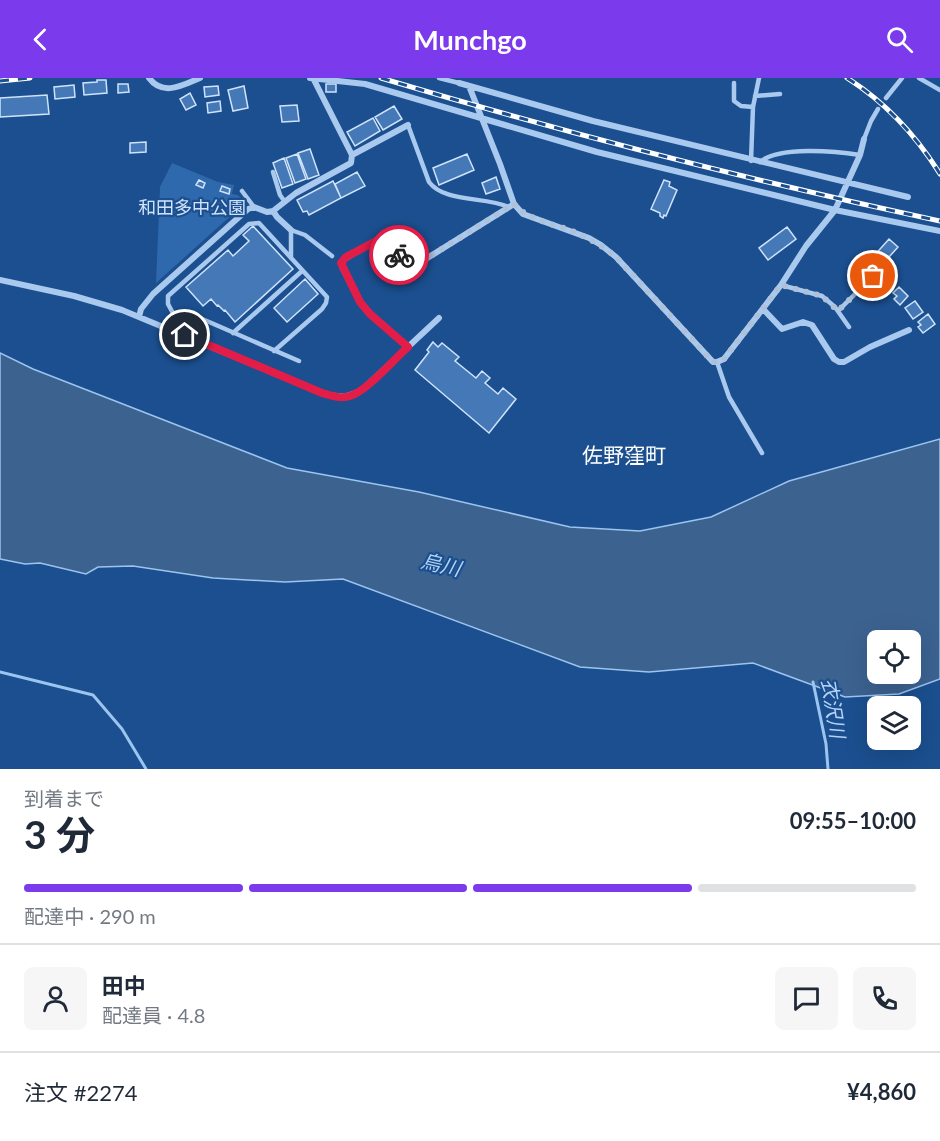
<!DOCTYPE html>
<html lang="ja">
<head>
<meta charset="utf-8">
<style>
  body { margin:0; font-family:Lato,"Noto Sans JP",sans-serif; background:#f6f6f7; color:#1f2937; height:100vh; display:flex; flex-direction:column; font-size:22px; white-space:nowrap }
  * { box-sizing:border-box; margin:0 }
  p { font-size:20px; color:#747a83 }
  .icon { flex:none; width:33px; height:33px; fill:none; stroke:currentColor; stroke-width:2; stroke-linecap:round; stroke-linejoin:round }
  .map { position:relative; height:691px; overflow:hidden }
  .panel { display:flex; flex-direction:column; background:#fff; flex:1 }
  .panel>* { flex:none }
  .tools { position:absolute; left:867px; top:552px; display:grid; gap:12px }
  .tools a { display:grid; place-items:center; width:54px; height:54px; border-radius:9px; background:#fff; box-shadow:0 6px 24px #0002; font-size:30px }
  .pin { position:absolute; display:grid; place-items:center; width:51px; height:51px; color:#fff; margin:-26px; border:3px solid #fff; border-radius:50%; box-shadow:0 2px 6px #0007 }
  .courier { position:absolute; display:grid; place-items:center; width:60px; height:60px; margin:-30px; border:4px solid #e11d48; border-radius:50%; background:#fff; color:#222; box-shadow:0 2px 8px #0007 }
  .summary em { font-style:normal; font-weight:700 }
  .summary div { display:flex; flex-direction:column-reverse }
  .summary { display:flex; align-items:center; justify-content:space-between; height:102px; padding:0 24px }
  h1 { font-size:39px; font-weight:700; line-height:45px }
  .bar { display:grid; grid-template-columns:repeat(4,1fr); gap:9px 6px; align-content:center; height:72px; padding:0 24px }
  .bar i { height:8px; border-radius:4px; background:#e0e1e3 }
  .bar .current { background:#7c3aed }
  .bar p { grid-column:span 4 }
  .line { display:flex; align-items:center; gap:15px; padding:0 24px; border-top:2px solid #e0e1e3 }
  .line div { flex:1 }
  .round { display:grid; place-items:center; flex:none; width:63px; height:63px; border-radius:9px; background:#f6f6f7 }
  header { display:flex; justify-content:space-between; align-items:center; height:78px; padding:0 24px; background:#7c3aed; color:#fff; font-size:27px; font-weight:700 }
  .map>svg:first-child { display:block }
  .green { fill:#2e69ad }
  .water { fill:#3c6290; stroke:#9cc4f0; stroke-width:1.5; fill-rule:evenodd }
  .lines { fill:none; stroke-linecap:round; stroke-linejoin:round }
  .stream { stroke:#9cc4f0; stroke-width:3 }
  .building { fill:#4478b7; stroke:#cfe3fa; stroke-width:1.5 }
  .service { stroke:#a9c9ee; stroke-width:4.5 }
  .minor { stroke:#a9c9ee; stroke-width:6 }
  .rail-casing { stroke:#fff; stroke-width:5 }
  .rail { stroke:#1b4f8f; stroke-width:3; stroke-dasharray:9; stroke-linecap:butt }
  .done { stroke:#afc1d8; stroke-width:6; stroke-dasharray:0 10.8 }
  .route { stroke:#e11d48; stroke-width:8 }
  .labels { text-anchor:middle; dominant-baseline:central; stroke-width:4.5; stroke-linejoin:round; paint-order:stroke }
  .park-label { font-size:18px; fill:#cfe3fa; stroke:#1b4f8f }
  .water-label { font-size:20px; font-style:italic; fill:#b5d3f5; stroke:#1b4f8f }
  .quarter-label { font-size:21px; fill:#fff; stroke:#1b4f8f }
</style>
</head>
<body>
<header><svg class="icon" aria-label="back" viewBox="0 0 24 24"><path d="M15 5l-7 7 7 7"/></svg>Munchgo<svg class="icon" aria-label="search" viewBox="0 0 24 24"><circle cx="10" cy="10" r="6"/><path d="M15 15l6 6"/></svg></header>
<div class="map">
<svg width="940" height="691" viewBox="0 0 940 691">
  <rect width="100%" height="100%" fill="#1b4f8f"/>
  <path class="green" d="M 172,85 L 218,104 L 234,107 L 232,116 L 238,117 L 245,125 L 156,205 L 160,109 Z"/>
  <path class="water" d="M 0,275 L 33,291 L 287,390 L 419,414 L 570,449 L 640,453 L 711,439 L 789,403 L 940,361 L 940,601 L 899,616 L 845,619 L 753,585 L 649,594 L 580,589 L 343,501 L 285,504 L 213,500 L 133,488 L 98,489 L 86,496 L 40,485 L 25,486 L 0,481 ZM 878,562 L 910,562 L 910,596 L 878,596 Z"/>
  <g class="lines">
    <path class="stream" d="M 0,594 L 93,617 L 122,651 L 146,691
      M 813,604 L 826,666 L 828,691"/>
  </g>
  <path class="building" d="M 97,2 L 106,2 L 107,15 L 84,17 L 83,5 L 97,4 Z
    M 118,6 L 128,6 L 129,14 L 118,15 Z
    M 326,6 L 336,6 L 336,14 L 326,14 Z
    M 74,7 L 75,19 L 55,21 L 54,9 Z
    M 218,8 L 219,17 L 205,19 L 204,9 Z
    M 244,8 L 248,30 L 233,33 L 228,12 Z
    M 190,15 L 196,27 L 186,32 L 180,21 Z
    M 47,17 L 49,36 L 0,39 L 0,20 Z
    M 220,23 L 221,33 L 208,35 L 207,25 Z
    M 297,27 L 299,43 L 282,44 L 280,28 Z
    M 394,28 L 402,41 L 383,52 L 375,39 Z
    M 373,40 L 380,53 L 355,68 L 347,54 Z
    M 146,64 L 146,74 L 130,75 L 130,65 Z
    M 310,71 L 319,97 L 308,101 L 298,75 Z
    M 297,76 L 306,101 L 295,105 L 286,80 Z
    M 467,76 L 474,92 L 439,107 L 433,90 Z
    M 284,80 L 293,106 L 282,110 L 273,85 Z
    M 357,94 L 365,108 L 341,120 L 335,106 Z
    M 496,99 L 500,111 L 486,116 L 482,105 Z
    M 199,102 L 205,105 L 203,110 L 196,107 Z
    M 664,102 L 670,104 L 669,108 L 677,112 L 666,138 L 664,137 L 663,140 L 660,138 L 660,135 L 651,131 Z
    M 333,103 L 341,120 L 309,137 L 307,133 L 303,134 L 297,122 Z
    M 222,108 L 230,111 L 229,116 L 220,113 Z
    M 253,148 L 293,191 L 235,244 L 225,232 L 224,233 L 218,227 L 217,228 L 211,221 L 203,228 L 186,209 L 228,172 L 233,178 L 249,163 L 243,157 Z
    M 787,149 L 796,161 L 768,182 L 759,170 Z
    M 889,161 L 898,169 L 881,188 L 872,180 Z
    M 881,197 L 890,207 L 879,217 L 869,207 Z
    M 305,201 L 318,216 L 287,244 L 274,230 Z
    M 899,209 L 908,218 L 900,227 L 894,221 L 897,218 L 893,215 Z
    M 915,223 L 923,234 L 913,241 L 905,230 Z
    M 928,236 L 935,246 L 923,255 L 918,249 L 921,247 L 918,244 Z
    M 433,264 L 438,269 L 442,265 L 459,279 L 455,283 L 476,300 L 482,293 L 490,300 L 485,305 L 498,316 L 503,310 L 516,321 L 489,355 L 415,292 L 429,274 L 427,272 Z"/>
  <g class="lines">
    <path class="service" d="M 439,0 L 459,5
      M 919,0 L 940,12
      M 734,5 L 734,23 L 741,28 L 753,29
      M 755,18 L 780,16
      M 886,20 L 902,0
      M 408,47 L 429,104 C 445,125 484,118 509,129
      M 864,61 L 871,43 L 878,31
      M 751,83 L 753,29 L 759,0
      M 760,84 C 779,68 835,73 860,77
      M 273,94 L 280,117 L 285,124
      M 242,113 L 254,129
      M 291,180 L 291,152 L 305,157 L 332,178
      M 781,207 L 822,218 L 835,229 L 849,249
      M 838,233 L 873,198
      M 175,239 L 168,226 L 168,218 L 249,146 L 259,145 L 327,219 L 326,225 L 322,231 L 274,273
      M 165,249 L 175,239 L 193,237 L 299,283
      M 233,255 L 302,193
      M 717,284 L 729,319 L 762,375"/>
    <path class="minor" d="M 149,0 C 163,19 183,7 200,0
      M 310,0 L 365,6 L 597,74 L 835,132 L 940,153
      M 459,5 L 593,43 L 908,119
      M 469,8 L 500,86 L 514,126 L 523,136 L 589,160 L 601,167 L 616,179 L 713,284 L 717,284 L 724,281 L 781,207 L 806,168 L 835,132 L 860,77 L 864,61
      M 352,77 L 408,47
      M 273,133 L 277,139 L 291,152
      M 0,202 L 74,218 L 122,232 L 322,315 C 339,320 348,320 363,311 L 439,240
      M 763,231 L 782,251 L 803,244 L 812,247 L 834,281 L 839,284 L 844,284 L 870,269 L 909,252
      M 139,239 L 141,231 L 153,216 L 248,131 L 254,129 L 267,134 L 273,133 L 296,115 L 351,85 L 352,77 L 313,0
      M 408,269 L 370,236 L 360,224 L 342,189 L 343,182 L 378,161 L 385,160 L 391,164 L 406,188 L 413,189 L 514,126"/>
    <g class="rail-casing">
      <path id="rail" d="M 381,0 C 566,55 752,103 940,143
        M 847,0 C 885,24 917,59 940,96
        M 0,3 L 30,0"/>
    </g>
    <use href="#rail" class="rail"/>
  </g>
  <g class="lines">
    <path class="done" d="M 399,177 L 406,188 L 413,189 L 514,126 C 529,142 549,145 570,152 C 587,159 601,167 616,179 L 713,284 L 717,284 L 724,281 L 781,207 L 822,218 L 838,233 L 873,198"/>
    <path class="route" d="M 185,257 L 322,315 C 332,318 341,321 350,318 C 366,314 394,281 408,269 L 370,236 L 360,224 L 341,185 L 346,179 L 382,160 L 389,162 L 399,177"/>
  </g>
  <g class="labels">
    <g class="park-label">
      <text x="192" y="129">和田多中公園</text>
    </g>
    <g class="water-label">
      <text transform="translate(441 486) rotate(13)">烏川</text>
      <text transform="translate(834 630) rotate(81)">衣沢川</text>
    </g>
    <g class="quarter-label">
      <text x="624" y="376">佐野窪町</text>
    </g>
  </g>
</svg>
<div class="tools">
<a><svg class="icon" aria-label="locate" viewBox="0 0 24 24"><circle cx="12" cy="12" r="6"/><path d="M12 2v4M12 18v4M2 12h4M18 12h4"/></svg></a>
<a><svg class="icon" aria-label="layers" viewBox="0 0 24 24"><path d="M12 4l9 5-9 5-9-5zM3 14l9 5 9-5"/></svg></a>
</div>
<div class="pin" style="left:873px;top:198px;background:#ea580c"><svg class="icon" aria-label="bag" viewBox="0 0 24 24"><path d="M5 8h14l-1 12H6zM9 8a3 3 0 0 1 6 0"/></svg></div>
<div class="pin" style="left:185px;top:257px;background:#1f2937"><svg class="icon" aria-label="home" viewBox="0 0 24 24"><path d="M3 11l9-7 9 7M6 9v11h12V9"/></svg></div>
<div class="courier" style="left:399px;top:177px"><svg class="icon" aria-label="bike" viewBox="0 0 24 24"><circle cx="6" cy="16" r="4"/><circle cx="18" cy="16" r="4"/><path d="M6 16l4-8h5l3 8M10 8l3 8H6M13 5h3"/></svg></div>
</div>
<section class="panel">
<div class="summary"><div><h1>3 分</h1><p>到着まで</p></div><em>09:55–10:00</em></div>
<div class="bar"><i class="current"></i><i class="current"></i><i class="current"></i><i></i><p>配達中 · 290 m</p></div>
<div class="line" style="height:108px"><a class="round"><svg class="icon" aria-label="person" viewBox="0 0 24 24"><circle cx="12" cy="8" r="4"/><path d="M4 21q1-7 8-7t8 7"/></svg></a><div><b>田中</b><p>配達員 · 4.8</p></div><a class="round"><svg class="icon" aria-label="chat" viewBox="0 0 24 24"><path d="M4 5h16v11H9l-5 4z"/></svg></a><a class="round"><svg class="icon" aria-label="phone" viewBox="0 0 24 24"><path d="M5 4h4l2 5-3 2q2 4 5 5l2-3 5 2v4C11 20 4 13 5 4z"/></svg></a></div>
<div class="line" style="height:78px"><div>注文 #2274</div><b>¥4,860</b></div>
</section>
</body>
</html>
